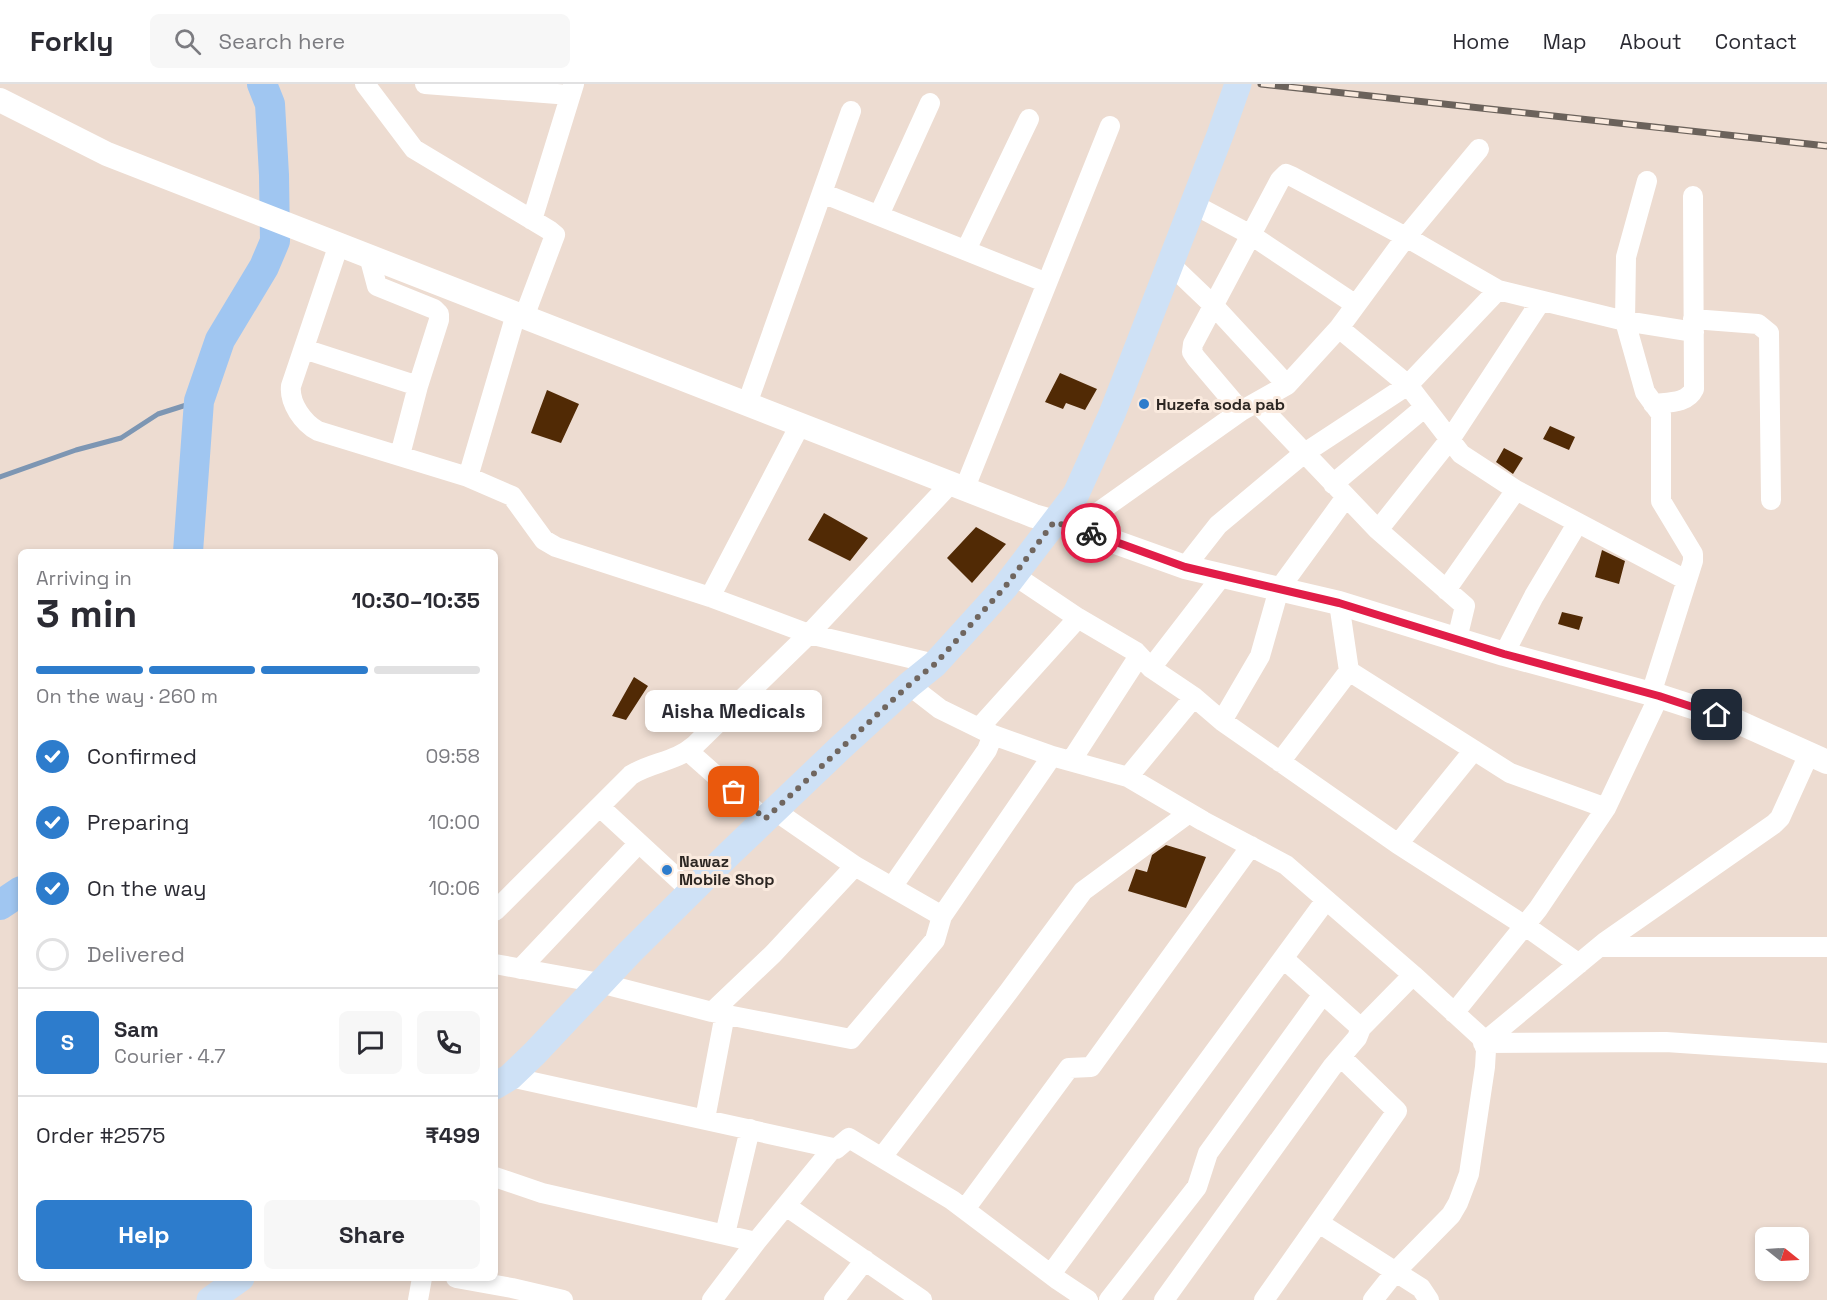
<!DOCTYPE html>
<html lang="en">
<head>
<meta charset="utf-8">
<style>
  body { margin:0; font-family:"Space Grotesk",sans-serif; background:#f7f7f7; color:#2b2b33; height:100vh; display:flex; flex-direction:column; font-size:22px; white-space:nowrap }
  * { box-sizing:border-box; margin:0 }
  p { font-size:20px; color:#7c7c81 }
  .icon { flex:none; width:33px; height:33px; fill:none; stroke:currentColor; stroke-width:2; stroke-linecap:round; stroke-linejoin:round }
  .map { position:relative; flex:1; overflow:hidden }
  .details { position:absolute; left:18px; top:465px; width:480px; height:732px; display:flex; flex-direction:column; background:#fff; border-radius:9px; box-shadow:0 3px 9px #0003 }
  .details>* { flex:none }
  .needle { width:39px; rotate:108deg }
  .tools { position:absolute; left:1755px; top:1143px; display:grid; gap:12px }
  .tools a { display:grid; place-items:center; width:54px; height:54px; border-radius:9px; background:#fff; box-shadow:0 3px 9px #0003; font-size:30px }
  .pin { position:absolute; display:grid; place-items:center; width:51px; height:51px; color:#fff; margin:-26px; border-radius:12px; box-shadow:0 3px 9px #0006 }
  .courier { position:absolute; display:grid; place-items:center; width:60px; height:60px; margin:-30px; border:4px solid #e11d48; border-radius:50%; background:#fff; color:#222; box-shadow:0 2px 8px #0007 }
  .bubble { position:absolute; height:42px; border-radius:9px; background:#fff; box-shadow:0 3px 9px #0003; font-size:20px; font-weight:800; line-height:42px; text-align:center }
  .overview em { font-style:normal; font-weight:800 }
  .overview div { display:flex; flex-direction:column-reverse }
  .overview { display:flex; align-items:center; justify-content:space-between; height:102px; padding:0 18px }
  h1 { font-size:39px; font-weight:800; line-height:45px }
  .bar { display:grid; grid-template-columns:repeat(4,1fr); gap:9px 6px; align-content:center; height:72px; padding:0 18px }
  .bar i { height:8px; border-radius:4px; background:#e1e1e2 }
  .bar .active { background:#2d7ccc }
  .bar p { grid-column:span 4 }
  .line { display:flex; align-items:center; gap:15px; padding:0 18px; border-top:2px solid #e1e1e2 }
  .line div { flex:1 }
  .round { display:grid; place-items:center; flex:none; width:63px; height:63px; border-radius:9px; background:#f7f7f7 }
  ol { padding:0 18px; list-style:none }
  li { display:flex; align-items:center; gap:18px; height:66px }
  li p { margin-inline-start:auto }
  li .icon { padding:6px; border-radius:50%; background:#2d7ccc; color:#fff; stroke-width:4 }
  li:last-child { color:#7c7c81 }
  li i { width:33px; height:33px; border:3px solid #e1e1e2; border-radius:50% }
  .action { display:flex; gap:12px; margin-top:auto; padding:12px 18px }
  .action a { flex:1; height:69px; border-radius:9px; background:#2d7ccc; color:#fff; font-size:24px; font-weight:800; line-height:69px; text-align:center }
  .action a+a { background:#f7f7f7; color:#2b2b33 }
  header { display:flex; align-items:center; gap:36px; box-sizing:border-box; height:84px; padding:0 30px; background:#fff; border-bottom:2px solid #e1e1e2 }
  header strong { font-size:28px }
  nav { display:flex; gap:33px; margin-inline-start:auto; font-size:21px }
  .search { width:420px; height:54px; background:#f7f7f7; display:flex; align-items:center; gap:15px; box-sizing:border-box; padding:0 21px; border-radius:9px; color:#7c7c81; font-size:22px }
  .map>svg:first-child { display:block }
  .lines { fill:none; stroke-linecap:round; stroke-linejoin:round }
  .stream { stroke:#7d96b3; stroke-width:5 }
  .river { stroke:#a0c6f1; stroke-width:30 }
  .building { fill:#512a05 }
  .minor { stroke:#fff; stroke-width:20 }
  .tertiary { stroke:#fff; stroke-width:24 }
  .secondary { stroke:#cee1f6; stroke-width:27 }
  .rail-casing { stroke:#6b625b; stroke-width:7 }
  .rail { stroke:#faeade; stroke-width:4.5; stroke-dasharray:14; stroke-linecap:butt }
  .done { stroke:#70665f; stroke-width:6; stroke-dasharray:0 10.8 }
  .route { stroke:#e11d48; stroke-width:8 }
  .poi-dot { fill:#2d7ccc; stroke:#faeade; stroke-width:2 }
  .labels { text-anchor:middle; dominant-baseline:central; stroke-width:6; stroke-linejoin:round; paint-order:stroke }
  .poi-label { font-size:16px; font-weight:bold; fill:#2c2622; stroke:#faeade; text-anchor:start }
</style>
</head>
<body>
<header>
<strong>Forkly</strong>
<div class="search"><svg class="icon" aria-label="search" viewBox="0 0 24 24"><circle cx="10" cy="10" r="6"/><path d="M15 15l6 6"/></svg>Search here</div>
<nav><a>Home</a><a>Map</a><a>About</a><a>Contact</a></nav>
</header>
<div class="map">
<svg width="1827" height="1216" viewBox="0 0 1827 1216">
  <rect width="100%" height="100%" fill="#eddcd1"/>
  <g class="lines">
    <path class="stream" d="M 0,393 L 76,366 L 121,354 L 158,330 L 199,317"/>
    <path class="river" d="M 188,468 L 199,317 L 220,256 L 264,183 L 275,157 L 274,91 L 270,20 L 262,0
      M 0,821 L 21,807"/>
  </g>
  <path class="building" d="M 1060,289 L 1097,305 L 1085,326 L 1066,319 L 1063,325 L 1045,318 Z
    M 547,306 L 579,320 L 561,359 L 531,349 Z
    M 1550,342 L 1575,353 L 1569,366 L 1543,355 Z
    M 1504,364 L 1523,374 L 1513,390 L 1496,378 Z
    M 824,429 L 868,454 L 850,477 L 808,456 Z
    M 976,443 L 1006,460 L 972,499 L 947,474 Z
    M 1602,466 L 1625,477 L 1619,500 L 1595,493 Z
    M 1562,528 L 1583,533 L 1579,546 L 1558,540 Z
    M 634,593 L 648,602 L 626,636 L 612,632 Z
    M 1166,761 L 1206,773 L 1186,824 L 1128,807 L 1136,785 L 1147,788 L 1152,771 Z"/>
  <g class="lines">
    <path class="minor" d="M 365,0 L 414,65 L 549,146 L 555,151 L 524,233
      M 425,0 L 570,11
      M 1647,97 L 1626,173 L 1625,237 L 1645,308 L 1661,330 L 1661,417 L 1693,470 L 1693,477 L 1651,610
      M 822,109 L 1047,199
      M 1193,120 L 1251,151 L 1356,221
      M 879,131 L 930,19
      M 532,136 L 574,0
      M 339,160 L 291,302 C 289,319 303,339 318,347 L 468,393 L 512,412 L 544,456 L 556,463 L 710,513 L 809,550 L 935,580
      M 966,166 L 1029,35
      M 369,172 L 377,202 L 434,225 L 439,230 L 439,236 L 418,302 L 400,371
      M 1170,180 L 1214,222 L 1287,301
      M 1693,235 L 1758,240 L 1769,249 L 1771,416
      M 1339,244 L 1408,301 L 1461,370 L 1516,406 L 1686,496
      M 304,265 L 418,302
      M 1257,319 L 1378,446 L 1465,522 L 1457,555
      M 747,320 L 851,27
      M 1653,320 C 1668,318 1687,320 1694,305 L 1693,112
      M 1241,327 L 1196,274 L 1192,268 L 1193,260 L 1280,96 L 1286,90 L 1293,93 L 1406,153 L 1479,65
      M 468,393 L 516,230
      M 1333,400 L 1425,323
      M 964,406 L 1110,42
      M 1076,444 L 1241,327 L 1287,301 L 1339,244 L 1406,153 L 1498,206 L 1625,237 L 1694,248
      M 1378,446 L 1451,354 L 1541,217
      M 1185,483 L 1218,441 L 1303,370 L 1408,301 L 1498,206
      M 1014,491 L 1078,534 L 1136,568 L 1151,584 L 1194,613 L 1222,637 L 1398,760 L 1524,841 L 1579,880
      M 1446,506 L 1516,406
      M 710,513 L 800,341
      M 1504,570 L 1534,512 L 1577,440
      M 1151,584 L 1222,492
      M 1349,587 L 1510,689 L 1606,724
      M 1222,637 L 1260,572 L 1279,505 L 1346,413
      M 979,644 L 1078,534
      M 688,667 L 765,735
      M 1052,672 L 1128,693 L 1203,737 L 1286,781 L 1413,891 L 1481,953 L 1486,966 L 1485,983 L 1469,1090 L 1458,1119 L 1451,1131 L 1396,1187 L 1373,1216
      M 1071,677 L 1139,572
      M 1280,678 L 1349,587 L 1339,519
      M 1128,693 L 1194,613
      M 600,723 L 691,807
      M 1398,760 L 1474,666
      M 892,803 L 987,666 L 993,651 L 940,625 L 909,601
      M 495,827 L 631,691 C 651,678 676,678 695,661 L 809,550 L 951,399
      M 942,832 L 1052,672 L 993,651
      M 1600,863 L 1827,863
      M 495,880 L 600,899 L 712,928 L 851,955 L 935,856 L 942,832 L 855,782 L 774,726
      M 520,885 L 639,759
      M 712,928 L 773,870 L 855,782
      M 1454,929 L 1538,825 L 1606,724 L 1659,612
      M 1361,944 L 1413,891
      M 1483,959 L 1605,858 L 1774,740 L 1780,734 L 1809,670
      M 1483,959 L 1666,958 L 1827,969
      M 510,993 L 833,1064 L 756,1158
      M 705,1035 L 725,930
      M 833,1064 L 836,1065 L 849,1054 L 952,1116 L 1058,1196 L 1088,1216
      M 882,1073 L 1009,907 L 1083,807 L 1189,729
      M 495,1093 L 542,1109 L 756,1158 L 712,1216
      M 786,1122 L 922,1216
      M 965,1125 L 1069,984 L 1091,983 L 1251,762
      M 1319,1139 L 1421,1204 L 1429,1216
      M 725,1150 L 750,1045
      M 1051,1190 L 1326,816
      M 456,1194 L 512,1204 L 563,1216
      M 418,1216 L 422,1194
      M 834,1216 L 865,1176
      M 1109,1216 L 1197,1103 L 1208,1069 L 1323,910
      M 1164,1216 L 1332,983 L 1357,954 L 1361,944 L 1284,875
      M 1264,1216 L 1397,1027 L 1341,973"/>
    <path class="tertiary" d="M 0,16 L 107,70 L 1034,432 L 1076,444 L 1185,483 L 1339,519 L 1504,570 L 1659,612 L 1736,637 L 1827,678"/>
    <path class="secondary" d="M 495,1002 L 510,993 L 535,969 L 630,868 L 731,768 L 840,664 L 909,601 L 935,580 L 1005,503 L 1076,410 L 1112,330 L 1220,51 L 1238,0
      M 210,1216 L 241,1194"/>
    <g class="rail-casing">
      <path id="rail" d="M 1261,0 L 1827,62"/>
    </g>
    <use href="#rail" class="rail"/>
  </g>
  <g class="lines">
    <path class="done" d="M 734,708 L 765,735 L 909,601 L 935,580 L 1005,503 L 1054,438 L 1091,449"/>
    <path class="route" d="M 1091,449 L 1185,483 L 1339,519 L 1504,570 L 1659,612 L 1717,631"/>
  </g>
  <g class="poi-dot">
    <circle cx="1144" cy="320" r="6"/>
    <circle cx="667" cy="786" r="6"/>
  </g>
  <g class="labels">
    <g class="poi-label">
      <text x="1156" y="320">Huzefa soda pab</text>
      <text x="679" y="777">Nawaz<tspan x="679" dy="18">Mobile Shop</tspan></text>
    </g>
  </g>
</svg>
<div class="tools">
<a><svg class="needle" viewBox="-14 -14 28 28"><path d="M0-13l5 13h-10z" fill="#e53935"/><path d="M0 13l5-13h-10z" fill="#7c7c81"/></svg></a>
</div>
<div class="pin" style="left:734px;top:708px;background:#ea580c"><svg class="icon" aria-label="bag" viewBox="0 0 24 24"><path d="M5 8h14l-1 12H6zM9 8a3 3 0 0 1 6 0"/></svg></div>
<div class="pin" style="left:1717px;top:631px;background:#1f2937"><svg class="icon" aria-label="home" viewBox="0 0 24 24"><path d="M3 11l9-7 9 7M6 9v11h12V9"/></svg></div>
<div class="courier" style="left:1091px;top:449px"><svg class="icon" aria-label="bike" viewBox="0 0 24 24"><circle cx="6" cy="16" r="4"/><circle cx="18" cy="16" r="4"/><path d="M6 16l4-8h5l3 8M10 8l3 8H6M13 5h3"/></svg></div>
<div class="bubble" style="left:645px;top:606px;width:177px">Aisha Medicals</div>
<section class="details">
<div class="overview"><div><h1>3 min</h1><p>Arriving in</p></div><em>10:30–10:35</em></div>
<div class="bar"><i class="active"></i><i class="active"></i><i class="active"></i><i></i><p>On the way · 260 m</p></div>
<ol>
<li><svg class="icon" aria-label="check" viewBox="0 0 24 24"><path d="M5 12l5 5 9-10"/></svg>Confirmed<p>09:58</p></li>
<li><svg class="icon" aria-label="check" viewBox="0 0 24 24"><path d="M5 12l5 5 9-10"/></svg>Preparing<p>10:00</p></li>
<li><svg class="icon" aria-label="check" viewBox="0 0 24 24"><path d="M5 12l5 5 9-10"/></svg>On the way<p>10:06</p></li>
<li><i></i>Delivered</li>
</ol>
<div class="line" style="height:108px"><b class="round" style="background:#2d7ccc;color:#fff">S</b><div><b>Sam</b><p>Courier · 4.7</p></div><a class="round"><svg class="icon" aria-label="chat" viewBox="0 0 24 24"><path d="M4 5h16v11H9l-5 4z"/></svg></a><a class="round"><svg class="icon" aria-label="phone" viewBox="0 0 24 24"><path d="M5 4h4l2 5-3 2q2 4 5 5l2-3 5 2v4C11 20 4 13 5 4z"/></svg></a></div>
<div class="line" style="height:78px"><div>Order #2575</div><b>₹499</b></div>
<div class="action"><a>Help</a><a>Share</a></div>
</section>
</div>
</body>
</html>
